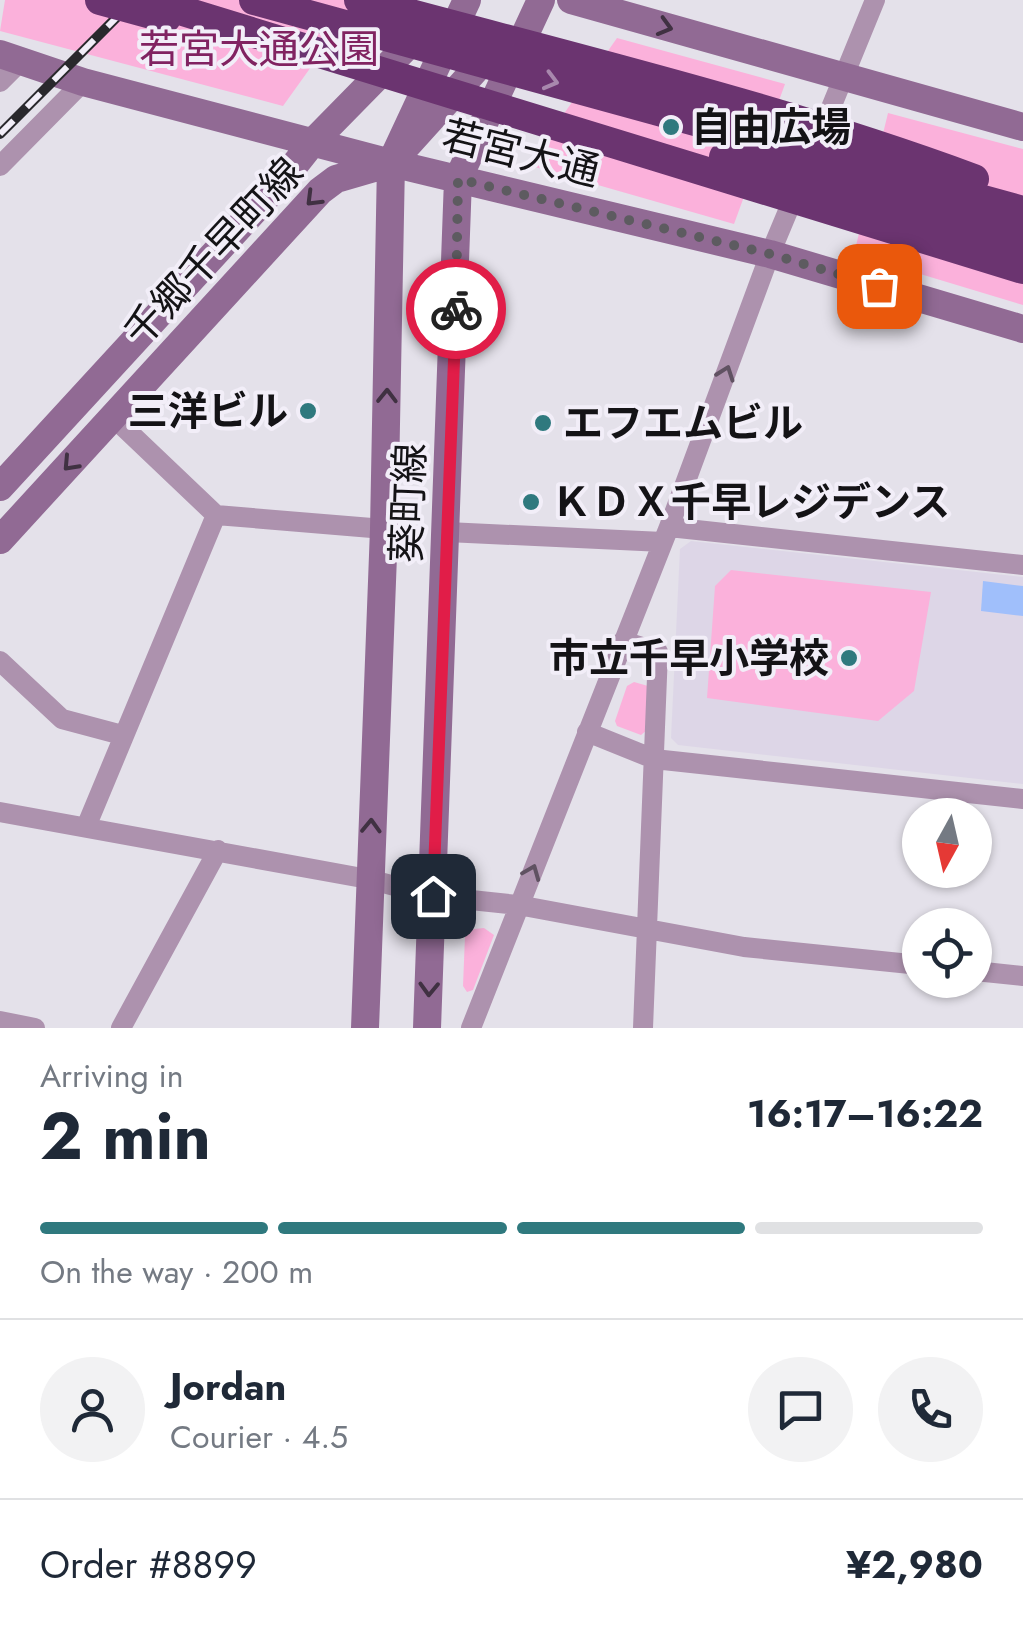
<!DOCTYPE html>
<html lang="en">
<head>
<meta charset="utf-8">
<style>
  body { margin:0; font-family:Jost,"Noto Sans JP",sans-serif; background:#f2f2f3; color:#1f2937; height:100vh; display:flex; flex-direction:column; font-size:38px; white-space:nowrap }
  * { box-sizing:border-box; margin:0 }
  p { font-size:32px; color:#747a83 }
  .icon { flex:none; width:55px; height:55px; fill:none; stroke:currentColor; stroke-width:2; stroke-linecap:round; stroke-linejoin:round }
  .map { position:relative; height:1028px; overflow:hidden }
  .details { display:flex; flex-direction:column; background:#fff; flex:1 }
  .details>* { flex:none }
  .needle { width:65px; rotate:188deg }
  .tools { position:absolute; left:902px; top:798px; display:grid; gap:20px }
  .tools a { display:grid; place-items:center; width:90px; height:90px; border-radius:50%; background:#fff; box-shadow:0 2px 8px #0004; font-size:50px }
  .pin { position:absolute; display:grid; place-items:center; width:85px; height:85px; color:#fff; margin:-42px; border-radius:20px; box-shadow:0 5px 15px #0006 }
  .courier { position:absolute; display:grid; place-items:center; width:100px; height:100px; margin:-50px; border:8px solid #e11d48; border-radius:50%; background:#fff; color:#222; box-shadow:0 2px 12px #0007 }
  .head em { font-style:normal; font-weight:700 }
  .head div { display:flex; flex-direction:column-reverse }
  .head { display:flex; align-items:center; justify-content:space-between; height:170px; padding:0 40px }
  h1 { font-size:65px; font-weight:700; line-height:75px }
  .bar { display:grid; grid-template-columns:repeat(4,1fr); gap:15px 10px; align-content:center; height:120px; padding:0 40px }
  .bar i { height:12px; border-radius:8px; background:#e0e1e3 }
  .bar .on { background:#2f797e }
  .bar p { grid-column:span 4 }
  .line { display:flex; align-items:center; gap:25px; padding:0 40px; border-top:2px solid #e0e1e3 }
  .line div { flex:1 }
  .round { display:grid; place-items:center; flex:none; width:105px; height:105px; border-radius:52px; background:#f2f2f3 }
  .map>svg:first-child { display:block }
  .built { fill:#ddd6e7 }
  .green { fill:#fbb1db }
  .water { fill:#a0bffb }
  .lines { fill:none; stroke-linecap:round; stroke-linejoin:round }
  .street { stroke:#ad92ae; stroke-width:20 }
  .secondary { stroke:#916a94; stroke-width:28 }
  .rail-casing { stroke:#29282c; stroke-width:10 }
  .rail { stroke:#f2eef8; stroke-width:6; stroke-dasharray:19; stroke-linecap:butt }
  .highway-bridge { stroke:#6b3470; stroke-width:30 }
  .oneway { stroke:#403142 }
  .oneway2 { stroke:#a888ad }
  .oneway3 { stroke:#605262 }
  .done { stroke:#5d5b60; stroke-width:10; stroke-dasharray:0 18 }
  .route { stroke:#e11d48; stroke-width:12 }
  .poi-dot { fill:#2f797e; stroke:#f2eef8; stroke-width:4 }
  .labels { text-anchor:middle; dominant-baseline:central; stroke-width:8; stroke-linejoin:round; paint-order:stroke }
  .park-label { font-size:40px; fill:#812361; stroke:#f2eef8 }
  .poi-label { font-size:40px; font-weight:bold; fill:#141316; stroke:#f2eef8; text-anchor:start }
  .street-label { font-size:40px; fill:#141316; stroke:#f2eef8 }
</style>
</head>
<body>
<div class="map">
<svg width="1023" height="1028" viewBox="0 0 1023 1028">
  <rect width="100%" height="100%" fill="#e4e1ea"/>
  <path class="built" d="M 691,541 L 1023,577 L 1023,784 L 678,745 L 671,738 L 680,549 Z"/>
  <path class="green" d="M 5,0 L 359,0 L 283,106 L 0,31 Z
    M 617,38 L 785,84 L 734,224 L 528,165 Z
    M 888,113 L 1023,149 L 1023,305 L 854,254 Z
    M 731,570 L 931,592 L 914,691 L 878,721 L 707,698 L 715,586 Z
    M 634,682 L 648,686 L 647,730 L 641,735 L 617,726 L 615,721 L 627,686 Z
    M 484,928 L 494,935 L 473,990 L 467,992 L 463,986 L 465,936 L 474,929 Z"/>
  <path class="water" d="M 983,581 L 1023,586 L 1023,616 L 981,611 Z"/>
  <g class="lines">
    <path class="street" d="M 0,82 L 22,60
      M 819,137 L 875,0
      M 0,166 L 83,82
      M 113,417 L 216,515 L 384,529
      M 669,527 L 1023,565
      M 447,532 L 663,542
      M 623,641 L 658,652 L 643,1028
      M 0,661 L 62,719 L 122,735
      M 587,732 L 654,759 L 1023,799
      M 0,812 L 368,879 L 433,896 L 518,905 L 744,947 L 920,965
      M 86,827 L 216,515
      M 975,971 L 1023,976
      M 0,1021 L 35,1028
      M 121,1028 L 218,850
      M 471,1028 L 669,527 L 770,254 L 798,187"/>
    <path class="secondary" d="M 571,0 L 1023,127
      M 0,54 L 83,82 L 391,163 L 770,254 L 1023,329
      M 0,487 L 285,177 L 312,143 L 423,30
      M 0,540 L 320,191 L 336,179 L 391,163 L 494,49
      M 365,1028 L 384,529 L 391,163 L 467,0
      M 427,1028 L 458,179 L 541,0"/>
    <g class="rail-casing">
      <path id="rail" d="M 0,134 L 134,0"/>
    </g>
    <use href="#rail" class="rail"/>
    <path class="highway-bridge" d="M 100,0 L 166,18
      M 147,0 L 1023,269
      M 254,0 L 1023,211
      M 359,0 C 564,56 774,105 974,179
      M 724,157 L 1023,240"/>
  </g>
  <defs><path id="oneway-chevron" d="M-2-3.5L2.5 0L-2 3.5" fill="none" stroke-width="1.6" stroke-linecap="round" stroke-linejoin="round" transform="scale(2.5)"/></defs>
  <g class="oneway">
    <use href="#oneway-chevron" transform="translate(665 27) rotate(16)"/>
    <use href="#oneway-chevron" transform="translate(313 199) rotate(135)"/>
    <use href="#oneway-chevron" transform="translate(387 396) rotate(-89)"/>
    <use href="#oneway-chevron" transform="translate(70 464) rotate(133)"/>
    <use href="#oneway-chevron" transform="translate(371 826) rotate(-88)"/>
    <use href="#oneway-chevron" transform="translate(429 989) rotate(92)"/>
  </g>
  <use class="oneway2" href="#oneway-chevron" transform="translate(551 81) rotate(15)"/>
  <g class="oneway3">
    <use href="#oneway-chevron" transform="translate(726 373) rotate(-70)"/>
    <use href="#oneway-chevron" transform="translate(532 872) rotate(-68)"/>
  </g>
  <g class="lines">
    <path class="done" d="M 456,309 L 458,179 L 770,254 L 879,286"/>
    <path class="route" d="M 433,896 L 456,309"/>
  </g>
  <g class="poi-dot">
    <circle cx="671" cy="127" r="10"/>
    <circle cx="308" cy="411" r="10"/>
    <circle cx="543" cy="423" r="10"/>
    <circle cx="531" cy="502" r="10"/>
    <circle cx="849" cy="658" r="10"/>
  </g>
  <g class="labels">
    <g class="park-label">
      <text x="259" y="49">若宮大通公園</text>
    </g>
    <g class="poi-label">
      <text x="691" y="127">自由広場</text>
      <text x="288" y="411" text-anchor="end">三洋ビル</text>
      <text x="563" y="423">エフエムビル</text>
      <text x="551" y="502">ＫＤＸ千早レジデンス</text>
      <text x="829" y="658" text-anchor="end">市立千早小学校</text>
    </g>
    <g class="street-label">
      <text transform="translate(521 153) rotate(14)">若宮大通</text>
      <text transform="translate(213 252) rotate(-47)">千郷千早町線</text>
      <text transform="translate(408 503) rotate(-88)">葵町線</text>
    </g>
  </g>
</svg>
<div class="tools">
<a><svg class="needle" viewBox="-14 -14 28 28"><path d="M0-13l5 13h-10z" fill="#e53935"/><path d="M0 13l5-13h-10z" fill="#747a83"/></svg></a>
<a><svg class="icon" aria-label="locate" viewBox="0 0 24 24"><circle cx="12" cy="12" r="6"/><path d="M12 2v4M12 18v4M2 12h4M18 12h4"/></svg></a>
</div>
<div class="pin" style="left:879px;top:286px;background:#ea580c"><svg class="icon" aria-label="bag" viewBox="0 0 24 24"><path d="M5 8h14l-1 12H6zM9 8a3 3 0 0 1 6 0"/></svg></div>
<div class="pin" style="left:433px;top:896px;background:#1f2937"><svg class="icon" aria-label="home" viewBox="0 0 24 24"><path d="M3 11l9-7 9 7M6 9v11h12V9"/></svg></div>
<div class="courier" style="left:456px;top:309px"><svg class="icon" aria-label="bike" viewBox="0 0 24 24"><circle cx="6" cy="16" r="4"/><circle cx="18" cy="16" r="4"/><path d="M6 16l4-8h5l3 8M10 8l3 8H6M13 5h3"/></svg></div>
</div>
<section class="details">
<div class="head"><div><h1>2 min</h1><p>Arriving in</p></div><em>16:17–16:22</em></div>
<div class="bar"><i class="on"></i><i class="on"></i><i class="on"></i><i></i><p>On the way · 200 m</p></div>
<div class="line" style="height:180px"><a class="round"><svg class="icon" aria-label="person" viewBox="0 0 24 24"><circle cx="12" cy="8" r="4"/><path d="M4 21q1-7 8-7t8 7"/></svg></a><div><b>Jordan</b><p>Courier · 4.5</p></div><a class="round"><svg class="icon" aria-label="chat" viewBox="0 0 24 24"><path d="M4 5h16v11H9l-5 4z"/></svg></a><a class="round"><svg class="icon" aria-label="phone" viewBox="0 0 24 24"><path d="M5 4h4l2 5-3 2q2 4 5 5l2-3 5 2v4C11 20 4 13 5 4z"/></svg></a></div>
<div class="line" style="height:130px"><div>Order #8899</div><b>¥2,980</b></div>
</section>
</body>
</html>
